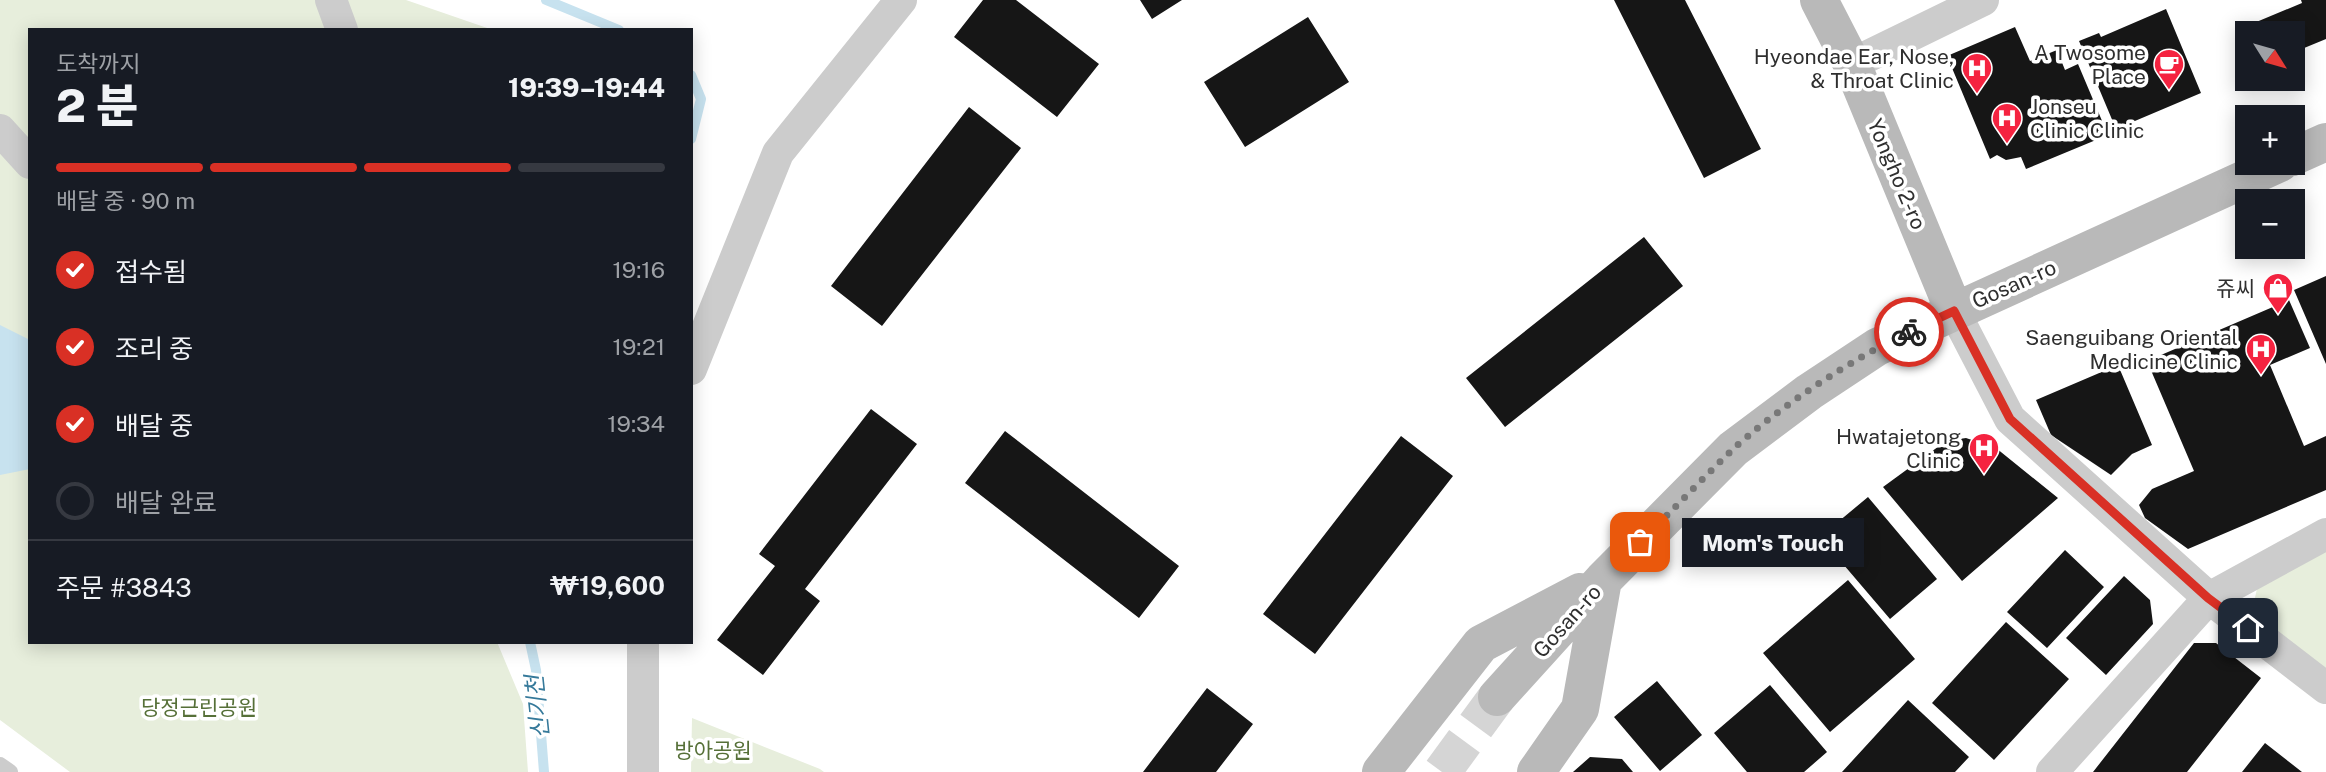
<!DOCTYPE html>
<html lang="ko">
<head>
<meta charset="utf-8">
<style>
  body { margin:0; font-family:"Public Sans","Noto Sans KR",sans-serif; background:#20242c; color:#f1f3f6; height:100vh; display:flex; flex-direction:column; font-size:26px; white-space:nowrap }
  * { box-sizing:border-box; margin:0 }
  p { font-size:23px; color:#9ea1a6 }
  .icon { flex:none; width:38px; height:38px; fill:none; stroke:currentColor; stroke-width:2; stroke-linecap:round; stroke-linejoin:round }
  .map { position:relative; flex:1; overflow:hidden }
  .sheet { position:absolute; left:28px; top:28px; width:665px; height:616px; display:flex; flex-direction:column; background:#171b24; border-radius:0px; box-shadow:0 4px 18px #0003 }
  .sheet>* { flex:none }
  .needle { width:46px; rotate:127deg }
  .tools { position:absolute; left:2235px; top:21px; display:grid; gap:14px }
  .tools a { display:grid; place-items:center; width:70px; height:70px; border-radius:0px; background:#171b24; box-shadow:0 4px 18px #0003; font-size:35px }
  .pin { position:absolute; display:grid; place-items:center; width:60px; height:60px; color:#fff; margin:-30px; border-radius:14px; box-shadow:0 4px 10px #0006 }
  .courier { position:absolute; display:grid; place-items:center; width:70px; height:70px; margin:-35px; border:5px solid #d93025; border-radius:50%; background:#fff; color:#222; box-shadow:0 2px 9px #0007 }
  .bubble { position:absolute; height:49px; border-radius:0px; background:#171b24; box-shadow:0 4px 18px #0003; font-size:23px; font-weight:800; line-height:49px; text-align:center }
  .summary em { font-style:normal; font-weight:800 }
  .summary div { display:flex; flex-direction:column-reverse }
  .summary { display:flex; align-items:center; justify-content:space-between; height:119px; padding:0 28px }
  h1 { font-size:46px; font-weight:800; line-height:52px }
  .bar { display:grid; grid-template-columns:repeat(4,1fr); gap:10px 7px; align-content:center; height:84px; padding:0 28px }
  .bar i { height:9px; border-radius:5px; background:#363941 }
  .bar .current { background:#d93025 }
  .bar p { grid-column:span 4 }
  .line { display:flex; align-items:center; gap:18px; padding:0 28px; border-top:2px solid #363941 }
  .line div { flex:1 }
  ol { padding:0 28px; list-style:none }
  li { display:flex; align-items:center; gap:21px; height:77px }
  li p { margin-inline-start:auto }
  li .icon { padding:7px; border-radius:50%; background:#d93025; color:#fff; stroke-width:4 }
  li:last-child { color:#9ea1a6 }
  li i { width:38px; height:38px; border:4px solid #363941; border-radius:50% }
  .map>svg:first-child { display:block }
  .green { fill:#e7eedc }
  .water { fill:#c7e2ef }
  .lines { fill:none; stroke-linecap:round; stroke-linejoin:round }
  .stream { stroke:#c7e2ef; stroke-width:10 }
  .building { fill:#161616 }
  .secondary-tunnel { stroke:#d5d5d5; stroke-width:38; stroke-dasharray:38 19; stroke-linecap:butt }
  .lane { stroke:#ccc; stroke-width:16 }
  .street { stroke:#ccc; stroke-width:32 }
  .secondary { stroke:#b9b9b9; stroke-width:38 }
  .done { stroke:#787878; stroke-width:7; stroke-dasharray:0 12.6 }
  .route { stroke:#d93025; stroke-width:9 }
  .labels { text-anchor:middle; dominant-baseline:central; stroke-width:7; stroke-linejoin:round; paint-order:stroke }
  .poi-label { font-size:21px; fill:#2f2f2f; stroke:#fff; text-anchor:end }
  .street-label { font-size:21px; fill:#2f2f2f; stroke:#fff }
  .park-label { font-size:21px; fill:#567038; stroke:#fff }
  .water-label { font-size:23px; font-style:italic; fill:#35799a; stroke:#fff }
</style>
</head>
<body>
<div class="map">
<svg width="2326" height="772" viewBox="0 0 2326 772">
  <rect width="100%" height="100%" fill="#fff"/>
  <path class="green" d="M 0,0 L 406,0 L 493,30 L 30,30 L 30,642 L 497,642 L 523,704 L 528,772 L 70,772 L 0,720 Z
    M 2326,548 L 2326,671 L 2251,616 L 2258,584 Z
    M 692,718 L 820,769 L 824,772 L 691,772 Z"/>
  <path class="water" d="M 0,325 L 30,340 L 30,469 L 0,475 Z"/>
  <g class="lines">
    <path class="stream" d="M 546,0 L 619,30
      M 691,75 L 701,99 L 691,139
      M 530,642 L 536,670 L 544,772"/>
  </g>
  <path class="building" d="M 983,0 L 1016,0 L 1099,64 L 1057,117 L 954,37 Z
    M 1140,0 L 1182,0 L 1152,19 Z
    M 1614,0 L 1685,0 L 1761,149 L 1704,178 Z
    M 2301,0 L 2326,0 L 2326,39 L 2292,53 L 2292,33 L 2247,33 L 2247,41 L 2242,28 L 2302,3 Z
    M 2166,9 L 2201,93 L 2116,129 L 2079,41 L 2099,33 L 2101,37 Z
    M 1308,17 L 1349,82 L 1245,147 L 1204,82 Z
    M 2015,27 L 2030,61 L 2057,50 L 2065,70 L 2078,64 L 2108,135 L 2026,169 L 2021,157 L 2006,160 L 1997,155 L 1990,159 L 1947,56 Z
    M 969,107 L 1021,148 L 882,326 L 831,286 Z
    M 1644,237 L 1683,286 L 1505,427 L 1466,378 Z
    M 2326,276 L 2326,364 L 2294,290 Z
    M 2289,300 L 2310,348 L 2270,365 L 2304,446 L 2326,436 L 2326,490 L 2188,549 L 2145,518 L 2139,505 L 2152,489 L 2194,471 L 2147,361 Z
    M 2118,365 L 2152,445 L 2132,454 L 2111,475 L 2051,435 L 2036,400 Z
    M 871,409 L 917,444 L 805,589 L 820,601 L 763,675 L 717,640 L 775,566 L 759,554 Z
    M 1005,431 L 1179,566 L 1139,618 L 965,483 Z
    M 1401,436 L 1453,476 L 1315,654 L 1263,614 Z
    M 1966,438 L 1996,448 L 2058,498 L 1962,581 L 1883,487 L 1946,441 Z
    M 1868,497 L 1937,579 L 1890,619 L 1820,537 Z
    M 2065,550 L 2104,587 L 2047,648 L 2007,612 Z
    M 2124,576 L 2150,600 L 2153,624 L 2106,675 L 2066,638 Z
    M 1848,580 L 1915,659 L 1830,732 L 1763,653 Z
    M 2006,622 L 2069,679 L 1994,760 L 1932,703 Z
    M 2194,643 L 2216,643 L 2261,678 L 2187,772 L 2093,772 Z
    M 1657,681 L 1702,735 L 1660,771 L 1614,717 Z
    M 1770,685 L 1827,752 L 1804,772 L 1747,772 L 1714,733 Z
    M 1207,688 L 1253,724 L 1216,772 L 1143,772 Z
    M 1908,700 L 1969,757 L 1955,772 L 1842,772 Z
    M 2265,743 L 2302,772 L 2242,772 Z
    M 1590,757 L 1622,759 L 1633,772 L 1573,772 Z"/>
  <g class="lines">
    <path class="secondary-tunnel" d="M 1442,772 L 1497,697"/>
    <path class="lane" d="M 0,765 L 10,772"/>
    <path class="street" d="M 331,0 L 342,30
      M 1852,64 L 1983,0
      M 0,130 L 30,163
      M 1954,311 L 2010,419 L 2209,598 L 2326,688
      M 691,369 L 778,153 L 901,0
      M 643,642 L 643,772
      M 2052,772 L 2209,598 L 2326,534"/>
    <path class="secondary" d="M 1819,0 L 1852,64 L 1954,311
      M 2292,157 L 2326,142
      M 1497,697 L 1603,580 L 1733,449 L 1809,392 L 1877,347 L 2280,163
      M 1381,772 L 1481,644 L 1580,592
      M 1536,772 L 1580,709 L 1603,580"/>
  </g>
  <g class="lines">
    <path class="done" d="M 1640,542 C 1671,512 1700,481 1731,451 C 1776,409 1853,358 1909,332"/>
    <path class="route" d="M 1909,332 L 1954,311 L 2010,419 L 2208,598 L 2248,628"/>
  </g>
  <defs>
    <g id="cafe-pin" transform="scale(1.575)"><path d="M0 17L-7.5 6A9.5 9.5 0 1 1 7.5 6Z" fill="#f52340" stroke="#fff"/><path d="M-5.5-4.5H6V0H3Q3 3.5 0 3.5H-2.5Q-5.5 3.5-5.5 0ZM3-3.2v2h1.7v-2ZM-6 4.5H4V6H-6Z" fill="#fff"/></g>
    <g id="hospital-pin" transform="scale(1.575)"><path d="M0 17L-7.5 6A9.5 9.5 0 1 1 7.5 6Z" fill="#f52340" stroke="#fff"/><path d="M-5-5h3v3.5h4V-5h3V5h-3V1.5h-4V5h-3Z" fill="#fff"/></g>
    <g id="shop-pin" transform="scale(1.575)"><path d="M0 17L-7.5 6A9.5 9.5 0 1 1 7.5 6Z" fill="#f52340" stroke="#fff"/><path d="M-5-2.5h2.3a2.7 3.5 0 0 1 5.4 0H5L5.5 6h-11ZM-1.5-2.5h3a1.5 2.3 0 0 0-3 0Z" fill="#fff"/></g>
  </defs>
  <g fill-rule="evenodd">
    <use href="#cafe-pin" x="2169" y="64"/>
    <use href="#hospital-pin" x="1977" y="68"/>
    <use href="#hospital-pin" x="2007" y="118"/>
    <use href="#shop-pin" x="2278" y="288"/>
    <use href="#hospital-pin" x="2261" y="349"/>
    <use href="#hospital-pin" x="1984" y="448"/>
  </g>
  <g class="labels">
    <g class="poi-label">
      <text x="2146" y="52">A Twosome<tspan x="2146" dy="24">Place</tspan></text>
      <text x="1954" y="56">Hyeondae Ear, Nose,<tspan x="1954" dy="24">&amp; Throat Clinic</tspan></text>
      <text x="2030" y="106" text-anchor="start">Jonseu<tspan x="2030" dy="24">Clinic Clinic</tspan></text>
      <text x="2255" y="288">쥬씨</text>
      <text x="2238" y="337">Saenguibang Oriental<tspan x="2238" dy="24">Medicine Clinic</tspan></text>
      <text x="1961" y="436">Hwatajetong<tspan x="1961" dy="24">Clinic</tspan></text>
    </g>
    <g class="street-label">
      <text transform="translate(1897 174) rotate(67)">Yongho 2-ro</text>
      <text transform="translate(2014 284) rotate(-24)">Gosan-ro</text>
      <text transform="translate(1567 621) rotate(-48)">Gosan-ro</text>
    </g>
    <g class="park-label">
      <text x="199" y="707">당정근린공원</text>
      <text x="713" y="750">방아공원</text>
    </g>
    <g class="water-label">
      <text transform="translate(537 707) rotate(-96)">신기천</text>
    </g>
  </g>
</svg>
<div class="tools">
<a><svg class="needle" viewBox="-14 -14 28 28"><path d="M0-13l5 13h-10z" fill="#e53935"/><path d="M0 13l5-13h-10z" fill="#9ea1a6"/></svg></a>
<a>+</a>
<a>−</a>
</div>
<div class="pin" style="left:1640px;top:542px;background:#ea580c"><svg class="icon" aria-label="bag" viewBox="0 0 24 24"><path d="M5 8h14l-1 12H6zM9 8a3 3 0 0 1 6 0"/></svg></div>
<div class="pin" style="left:2248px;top:628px;background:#1f2937"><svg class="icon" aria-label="home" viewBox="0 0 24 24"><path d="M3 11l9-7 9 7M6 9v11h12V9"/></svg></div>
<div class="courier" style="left:1909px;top:332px"><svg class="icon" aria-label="bike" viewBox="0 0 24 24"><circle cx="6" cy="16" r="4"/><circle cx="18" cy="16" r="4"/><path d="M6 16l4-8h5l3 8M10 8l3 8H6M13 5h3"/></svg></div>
<div class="bubble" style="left:1682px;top:518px;width:182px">Mom's Touch</div>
<section class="sheet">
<div class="summary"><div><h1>2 분</h1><p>도착까지</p></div><em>19:39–19:44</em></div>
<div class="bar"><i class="current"></i><i class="current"></i><i class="current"></i><i></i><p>배달 중 · 90 m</p></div>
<ol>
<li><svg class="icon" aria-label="check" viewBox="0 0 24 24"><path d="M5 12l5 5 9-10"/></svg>접수됨<p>19:16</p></li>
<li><svg class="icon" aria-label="check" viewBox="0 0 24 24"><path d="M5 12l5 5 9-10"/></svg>조리 중<p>19:21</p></li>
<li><svg class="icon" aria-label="check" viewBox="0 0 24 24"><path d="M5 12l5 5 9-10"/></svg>배달 중<p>19:34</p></li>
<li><i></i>배달 완료</li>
</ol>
<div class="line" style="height:91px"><div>주문 #3843</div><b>₩19,600</b></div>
</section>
</div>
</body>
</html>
